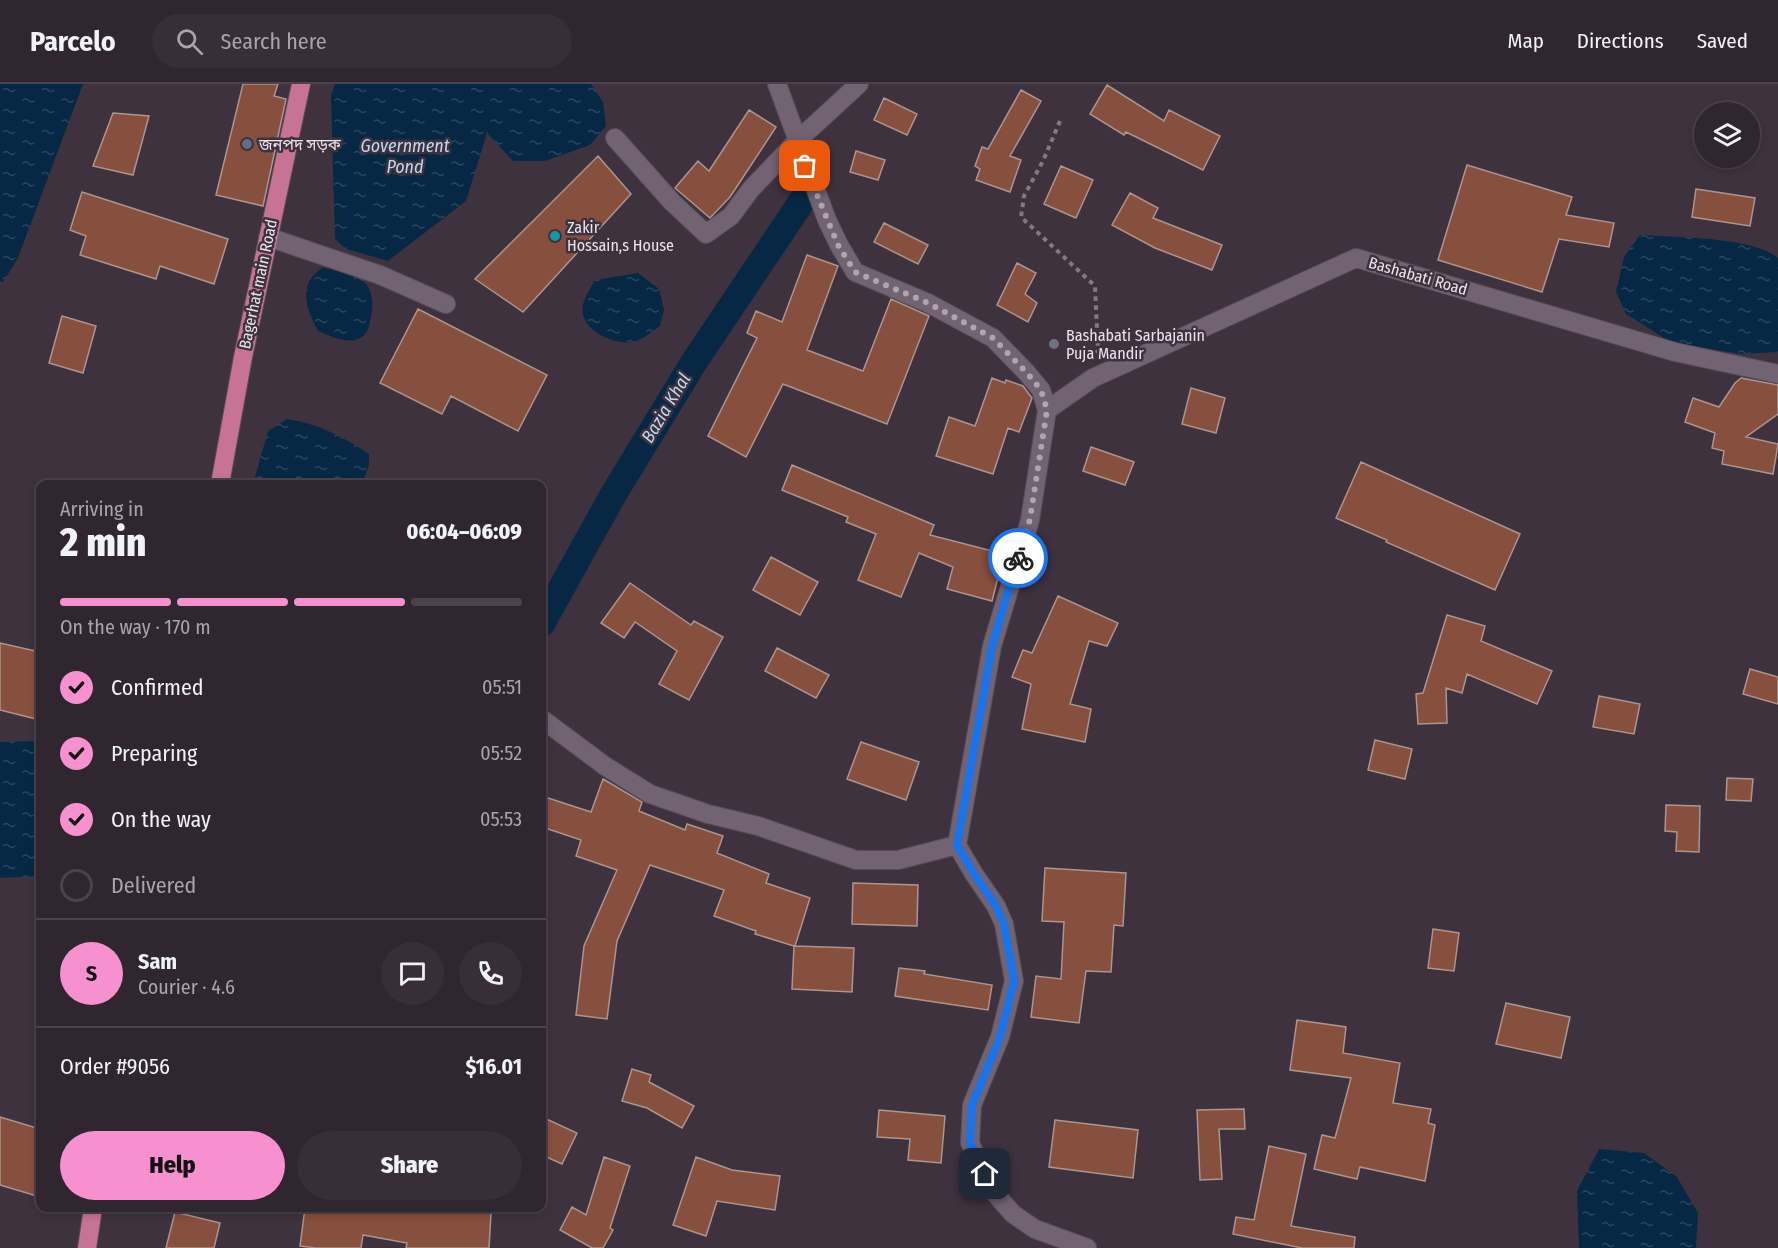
<!DOCTYPE html>
<html lang="en">
<head>
<meta charset="utf-8">
<style>
  body { margin:0; font-family:"Fira Sans Condensed","Noto Sans Bengali",sans-serif; background:#372e37; color:#f1f3f6; height:100vh; display:flex; flex-direction:column; font-size:22px; white-space:nowrap }
  * { box-sizing:border-box; margin:0 }
  p { font-size:20px; color:#a7a5aa }
  .icon { flex:none; width:33px; height:33px; fill:none; stroke:currentColor; stroke-width:2; stroke-linecap:round; stroke-linejoin:round }
  .map { position:relative; flex:1; overflow:hidden }
  .sheet { position:absolute; left:36px; top:396px; width:510px; height:732px; display:flex; flex-direction:column; background:#2f262f; border-radius:12px; box-shadow:0 3px 9px #0003,0 0 0 2px #4a434b }
  .sheet>* { flex:none }
  .buttons { position:absolute; left:1694px; top:18px; display:grid; gap:12px }
  .buttons a { display:grid; place-items:center; width:66px; height:66px; border-radius:50%; background:#2f262f; box-shadow:0 3px 9px #0003,0 0 0 2px #4a434b; font-size:30px }
  .pin { position:absolute; display:grid; place-items:center; width:51px; height:51px; color:#fff; margin:-26px; border-radius:12px; box-shadow:0 3px 9px #0006 }
  .courier { position:absolute; display:grid; place-items:center; width:60px; height:60px; margin:-30px; border:4px solid #1a73e8; border-radius:50%; background:#fff; color:#222; box-shadow:0 2px 8px #0007 }
  .head em { font-style:normal; font-weight:800 }
  .head div { display:flex; flex-direction:column-reverse }
  .head { display:flex; align-items:center; justify-content:space-between; height:102px; padding:0 24px }
  h1 { font-size:39px; font-weight:800; line-height:45px }
  .bar { display:grid; grid-template-columns:repeat(4,1fr); gap:9px 6px; align-content:center; height:72px; padding:0 24px }
  .bar i { height:8px; border-radius:4px; background:#4a434b }
  .bar .selected { background:#f690cf }
  .bar p { grid-column:span 4 }
  .line { display:flex; align-items:center; gap:15px; padding:0 24px; border-top:2px solid #4a434b }
  .line div { flex:1 }
  .round { display:grid; place-items:center; flex:none; width:63px; height:63px; border-radius:32px; background:#372e37 }
  ol { padding:0 24px; list-style:none }
  li { display:flex; align-items:center; gap:18px; height:66px }
  li p { margin-inline-start:auto }
  li .icon { padding:6px; border-radius:50%; background:#f690cf; color:#111; stroke-width:4 }
  li:last-child { color:#a7a5aa }
  li i { width:33px; height:33px; border:3px solid #4a434b; border-radius:50% }
  .cta { display:flex; gap:12px; margin-top:auto; padding:12px 24px }
  .cta a { flex:1; height:69px; border-radius:36px; background:#f690cf; color:#111; font-size:24px; font-weight:800; line-height:69px; text-align:center }
  .cta a+a { background:#372e37; color:#f1f3f6 }
  header { display:flex; align-items:center; gap:36px; box-sizing:border-box; height:84px; padding:0 30px; background:#2f262f; border-bottom:2px solid #4a434b }
  header strong { font-size:28px }
  nav { display:flex; gap:33px; margin-inline-start:auto; font-size:21px }
  .search { width:420px; height:54px; background:#372e37; display:flex; align-items:center; gap:15px; box-sizing:border-box; padding:0 21px; border-radius:33px; color:#a7a5aa; font-size:22px }
  .map>svg:first-child { display:block }
  .water { fill:url(#water-ripples) }
  .lines { fill:none; stroke-linecap:round; stroke-linejoin:round }
  .canal { stroke:#072844; stroke-width:27 }
  .building { fill:#874f3e; stroke:#ac958e; stroke-width:1.5 }
  .street-casing { stroke:#584e59; stroke-width:20 }
  .secondary-casing { stroke:#584e59; stroke-width:20 }
  .primary-casing { stroke:#584e59; stroke-width:20 }
  .path { stroke:#847984; stroke-width:4; stroke-dasharray:4.5 4.5; stroke-linecap:butt }
  .street { stroke:#726372; stroke-width:18 }
  .secondary { stroke:#726372; stroke-width:18 }
  .primary { stroke:#c67396; stroke-width:18 }
  .done { stroke:#afa5af; stroke-width:6; stroke-dasharray:0 10.8 }
  .route { stroke:#1a73e8; stroke-width:8 }
  .service-dot { fill:#5c6f8a; stroke:#3f323f; stroke-width:2 }
  .culture-dot { fill:#0f9aa8; stroke:#3f323f; stroke-width:2 }
  .worship-dot { fill:#6b7280; stroke:#3f323f; stroke-width:2 }
  .labels { text-anchor:middle; dominant-baseline:central; stroke-width:5; stroke-linejoin:round; paint-order:stroke }
  .poi-label { font-size:16px; fill:#ebe3eb; stroke:#3f323f; text-anchor:start }
  .street-label { font-size:16px; fill:#ebe3eb; stroke:#3f323f }
  .water-label { font-size:18px; font-style:italic; fill:#c0d8f2; stroke:#3f323f }
</style>
</head>
<body>
<header>
<strong>Parcelo</strong>
<div class="search"><svg class="icon" aria-label="search" viewBox="0 0 24 24"><circle cx="10" cy="10" r="6"/><path d="M15 15l6 6"/></svg>Search here</div>
<nav><a>Map</a><a>Directions</a><a>Saved</a></nav>
</header>
<div class="map">
<svg width="1778" height="1164" viewBox="0 0 1778 1164">
  <defs>
    <pattern id="water-ripples" width="26" height="14" patternUnits="userSpaceOnUse" patternTransform="scale(1.5)"><rect width="26" height="14" fill="#072844"/><path d="M2 4q2-2 4 0t4 0M15 11q2-2 4 0t4 0" fill="none" stroke="#2b475f"/></pattern>
  </defs>
  <rect width="100%" height="100%" fill="#3f323f"/>
  <path class="water" d="M 0,0 L 83,0 L 18,174 L 3,198 L 0,197 Z
    M 335,0 L 591,0 L 603,18 L 606,42 L 590,61 L 545,77 L 513,77 L 488,50 L 488,46 L 466,117 L 388,177 L 346,165 L 335,155 L 331,12 Z
    M 1640,151 C 1672,153 1755,153 1778,174 L 1778,268 L 1741,270 L 1672,259 L 1626,230 L 1616,208 L 1624,173 Z
    M 322,184 C 354,186 379,196 371,233 C 370,240 368,249 362,253 C 349,262 330,252 318,247 C 306,224 297,201 322,184 Z
    M 638,189 L 659,205 L 664,226 L 660,242 C 653,247 645,254 636,257 C 619,263 586,249 583,230 C 580,218 590,206 595,196 Z
    M 287,335 C 316,339 345,353 369,370 L 369,381 L 362,400 L 253,400 L 268,347 Z
    M 40,657 L 40,792 L 0,794 L 0,658 Z
    M 1599,1065 L 1644,1069 L 1677,1093 L 1698,1129 L 1696,1164 L 1579,1164 L 1577,1107 Z"/>
  <g class="lines">
    <path class="canal" d="M 542,539 L 613,411 L 694,278 L 802,117"/>
  </g>
  <path class="building" d="M 243,0 L 278,0 L 274,12 L 286,15 L 263,122 L 216,111 Z
    M 1107,1 L 1164,37 L 1169,26 L 1220,52 L 1203,86 L 1126,48 L 1124,51 L 1090,30 Z
    M 1021,6 L 1041,17 L 1010,72 L 1021,76 L 1010,108 L 976,96 L 980,85 L 975,82 L 982,63 L 988,65 Z
    M 884,14 L 917,30 L 907,51 L 874,36 Z
    M 749,26 L 776,43 L 730,113 L 710,134 L 675,104 L 698,77 L 709,87 Z
    M 113,29 L 149,32 L 133,91 L 93,82 Z
    M 856,67 L 885,76 L 878,96 L 850,88 Z
    M 598,72 L 631,110 L 523,228 L 475,195 Z
    M 1467,81 L 1572,113 L 1566,131 L 1614,139 L 1609,163 L 1559,155 L 1542,208 L 1438,176 Z
    M 1061,82 L 1093,96 L 1076,134 L 1044,120 Z
    M 1696,105 L 1755,114 L 1750,142 L 1692,133 Z
    M 82,108 L 228,155 L 214,200 L 160,182 L 156,195 L 80,171 L 86,152 L 70,146 Z
    M 1130,109 L 1158,124 L 1153,134 L 1222,161 L 1212,186 L 1155,164 L 1112,141 Z
    M 884,139 L 928,161 L 918,180 L 874,158 Z
    M 807,171 L 838,182 L 807,266 L 863,287 L 891,215 L 929,232 L 887,340 L 783,300 L 746,373 L 708,352 L 757,254 L 747,249 L 756,227 L 782,238 Z
    M 1017,179 L 1036,189 L 1025,210 L 1037,219 L 1028,238 L 997,221 Z
    M 418,225 L 547,291 L 518,347 L 451,312 L 442,330 L 380,299 Z
    M 62,232 L 96,242 L 83,289 L 49,279 Z
    M 992,294 L 1005,299 L 1006,296 L 1023,302 L 1032,314 L 1019,348 L 1008,344 L 993,390 L 936,372 L 949,333 L 975,342 Z
    M 1741,294 L 1778,301 L 1778,330 L 1746,353 L 1778,360 L 1773,390 L 1722,380 L 1724,367 L 1712,364 L 1715,349 L 1685,338 L 1693,314 L 1719,323 L 1735,299 Z
    M 1191,304 L 1225,314 L 1216,349 L 1182,340 Z
    M 1091,363 L 1134,378 L 1125,401 L 1083,387 Z
    M 1361,378 L 1520,450 L 1495,506 L 1386,458 L 1387,456 L 1336,434 Z
    M 792,381 L 934,441 L 930,451 L 1004,470 L 992,517 L 947,505 L 953,483 L 919,469 L 901,513 L 858,496 L 876,450 L 846,438 L 848,433 L 782,406 Z
    M 771,473 L 818,498 L 800,531 L 753,506 Z
    M 630,499 L 691,541 L 694,537 L 723,553 L 689,616 L 659,600 L 677,567 L 635,538 L 624,554 L 601,539 Z
    M 1058,512 L 1118,539 L 1107,562 L 1089,557 L 1070,620 L 1091,625 L 1085,658 L 1022,645 L 1031,600 L 1012,593 L 1023,566 L 1032,569 Z
    M 1447,531 L 1485,542 L 1481,557 L 1552,587 L 1537,620 L 1467,590 L 1462,609 L 1446,604 L 1447,639 L 1418,640 L 1416,610 L 1423,609 Z
    M 0,559 L 40,568 L 40,636 L 0,626 Z
    M 777,564 L 829,591 L 816,614 L 765,587 Z
    M 1750,585 L 1778,593 L 1778,620 L 1743,610 Z
    M 1599,612 L 1640,620 L 1634,650 L 1593,643 Z
    M 1375,656 L 1412,665 L 1405,695 L 1368,686 Z
    M 861,658 L 919,678 L 906,716 L 847,695 Z
    M 1727,694 L 1753,695 L 1751,717 L 1726,716 Z
    M 603,695 L 642,718 L 639,727 L 685,746 L 687,740 L 723,752 L 717,769 L 769,790 L 766,799 L 810,814 L 795,862 L 854,864 L 852,908 L 792,905 L 794,862 L 755,850 L 756,847 L 714,832 L 724,806 L 650,781 L 617,857 L 607,935 L 576,931 L 584,862 L 617,786 L 576,772 L 581,756 L 542,743 L 542,712 L 591,728 Z
    M 1666,721 L 1700,722 L 1699,768 L 1676,767 L 1677,748 L 1665,747 Z
    M 1045,784 L 1126,789 L 1123,842 L 1114,841 L 1111,888 L 1086,887 L 1079,939 L 1031,933 L 1036,892 L 1061,895 L 1064,838 L 1042,837 Z
    M 853,799 L 918,801 L 917,842 L 852,840 Z
    M 1433,845 L 1459,849 L 1454,887 L 1428,884 Z
    M 899,884 L 925,887 L 924,890 L 992,901 L 988,926 L 895,912 Z
    M 1506,919 L 1570,933 L 1561,974 L 1496,960 Z
    M 1297,936 L 1346,943 L 1343,969 L 1400,979 L 1393,1019 L 1431,1025 L 1428,1039 L 1435,1041 L 1425,1097 L 1360,1083 L 1357,1095 L 1314,1085 L 1322,1051 L 1335,1054 L 1351,994 L 1290,986 Z
    M 632,985 L 651,991 L 649,998 L 694,1022 L 682,1044 L 647,1024 L 622,1017 Z
    M 1244,1025 L 1245,1045 L 1219,1045 L 1222,1095 L 1200,1096 L 1197,1026 Z
    M 879,1026 L 945,1032 L 941,1079 L 908,1076 L 910,1055 L 877,1053 Z
    M 0,1033 L 40,1045 L 40,1113 L 0,1101 Z
    M 542,1033 L 577,1049 L 562,1080 L 542,1071 Z
    M 1055,1036 L 1138,1046 L 1133,1094 L 1049,1083 Z
    M 1269,1062 L 1306,1070 L 1291,1142 L 1355,1153 L 1354,1164 L 1302,1164 L 1233,1150 L 1236,1133 L 1254,1136 Z
    M 604,1073 L 630,1082 L 610,1144 L 613,1146 L 603,1164 L 592,1164 L 560,1146 L 572,1123 L 586,1131 Z
    M 696,1073 L 732,1086 L 780,1092 L 775,1126 L 717,1117 L 706,1152 L 673,1141 Z
    M 305,1124 L 455,1124 L 455,1127 L 491,1129 L 489,1164 L 406,1164 L 407,1159 L 363,1151 L 361,1164 L 316,1164 L 300,1162 Z
    M 175,1128 L 220,1139 L 214,1164 L 166,1164 Z"/>
  <g class="lines">
    <g class="street-casing">
      <path id="street" d="M 615,54 L 672,118 L 706,150 L 731,132 L 751,105 L 797,57 L 859,0
        M 268,153 L 380,191 L 446,220
        M 1047,326 L 1093,294 L 1356,174 L 1675,268 L 1778,290
        M 542,635 L 605,682 L 650,710 L 708,730 L 758,742 L 856,776 L 898,776 L 957,761"/>
    </g>
    <g class="secondary-casing">
      <path id="secondary" d="M 777,0 L 827,136 L 839,161 L 855,188 L 928,219 L 993,254 L 1027,289 L 1041,306 L 1047,326 L 1030,436 L 992,562 L 957,761 L 974,790 L 996,822 L 1004,840 L 1014,897 L 1000,953 L 972,1021 L 970,1059 L 992,1106 L 1013,1130 L 1035,1145 L 1087,1164"/>
    </g>
    <g class="primary-casing">
      <path id="primary" d="M 220,400 L 243,273 L 301,0
        M 87,1164 L 93,1124"/>
    </g>
    <path class="path" d="M 1060,37 L 1043,77 L 1024,112 L 1021,133 L 1095,202 L 1098,267 L 1096,269"/>
    <use href="#street" class="street"/>
    <use href="#secondary" class="secondary"/>
    <use href="#primary" class="primary"/>
  </g>
  <g class="lines">
    <path class="done" d="M 805,82 L 838,161 L 855,188 L 928,219 L 993,254 L 1027,289 L 1041,306 L 1047,326 L 1030,435 L 1018,474"/>
    <path class="route" d="M 985,1090 L 970,1059 L 972,1021 L 1000,953 L 1014,897 L 1004,840 L 996,822 L 974,790 L 957,761 L 992,562 L 1018,474"/>
  </g>
  <circle class="service-dot" cx="247" cy="60" r="6"/>
  <circle class="culture-dot" cx="555" cy="152" r="6"/>
  <circle class="worship-dot" cx="1054" cy="260" r="6"/>
  <g class="labels">
    <g class="poi-label">
      <text x="259" y="60">জনপদ সড়ক</text>
      <text x="567" y="143">Zakir<tspan x="567" dy="18">Hossain,s House</tspan></text>
      <text x="1066" y="251">Bashabati Sarbajanin<tspan x="1066" dy="18">Puja Mandir</tspan></text>
    </g>
    <g class="street-label">
      <text transform="translate(1418 192) rotate(16)">Bashabati Road</text>
      <text transform="translate(258 200) rotate(-78)">Bagerhat main Road</text>
    </g>
    <g class="water-label">
      <text x="405" y="62">Government<tspan x="405" dy="21">Pond</tspan></text>
      <text transform="translate(666 324) rotate(-59)">Bazia Khal</text>
    </g>
  </g>
</svg>
<div class="buttons">
<a><svg class="icon" aria-label="layers" viewBox="0 0 24 24"><path d="M12 4l9 5-9 5-9-5zM3 14l9 5 9-5"/></svg></a>
</div>
<div class="pin" style="left:805px;top:82px;background:#ea580c"><svg class="icon" aria-label="bag" viewBox="0 0 24 24"><path d="M5 8h14l-1 12H6zM9 8a3 3 0 0 1 6 0"/></svg></div>
<div class="pin" style="left:985px;top:1090px;background:#1f2937"><svg class="icon" aria-label="home" viewBox="0 0 24 24"><path d="M3 11l9-7 9 7M6 9v11h12V9"/></svg></div>
<div class="courier" style="left:1018px;top:474px"><svg class="icon" aria-label="bike" viewBox="0 0 24 24"><circle cx="6" cy="16" r="4"/><circle cx="18" cy="16" r="4"/><path d="M6 16l4-8h5l3 8M10 8l3 8H6M13 5h3"/></svg></div>
<section class="sheet">
<div class="head"><div><h1>2 min</h1><p>Arriving in</p></div><em>06:04–06:09</em></div>
<div class="bar"><i class="selected"></i><i class="selected"></i><i class="selected"></i><i></i><p>On the way · 170 m</p></div>
<ol>
<li><svg class="icon" aria-label="check" viewBox="0 0 24 24"><path d="M5 12l5 5 9-10"/></svg>Confirmed<p>05:51</p></li>
<li><svg class="icon" aria-label="check" viewBox="0 0 24 24"><path d="M5 12l5 5 9-10"/></svg>Preparing<p>05:52</p></li>
<li><svg class="icon" aria-label="check" viewBox="0 0 24 24"><path d="M5 12l5 5 9-10"/></svg>On the way<p>05:53</p></li>
<li><i></i>Delivered</li>
</ol>
<div class="line" style="height:108px"><b class="round" style="background:#f690cf;color:#111">S</b><div><b>Sam</b><p>Courier · 4.6</p></div><a class="round"><svg class="icon" aria-label="chat" viewBox="0 0 24 24"><path d="M4 5h16v11H9l-5 4z"/></svg></a><a class="round"><svg class="icon" aria-label="phone" viewBox="0 0 24 24"><path d="M5 4h4l2 5-3 2q2 4 5 5l2-3 5 2v4C11 20 4 13 5 4z"/></svg></a></div>
<div class="line" style="height:78px"><div>Order #9056</div><b>$16.01</b></div>
<div class="cta"><a>Help</a><a>Share</a></div>
</section>
</div>
</body>
</html>
